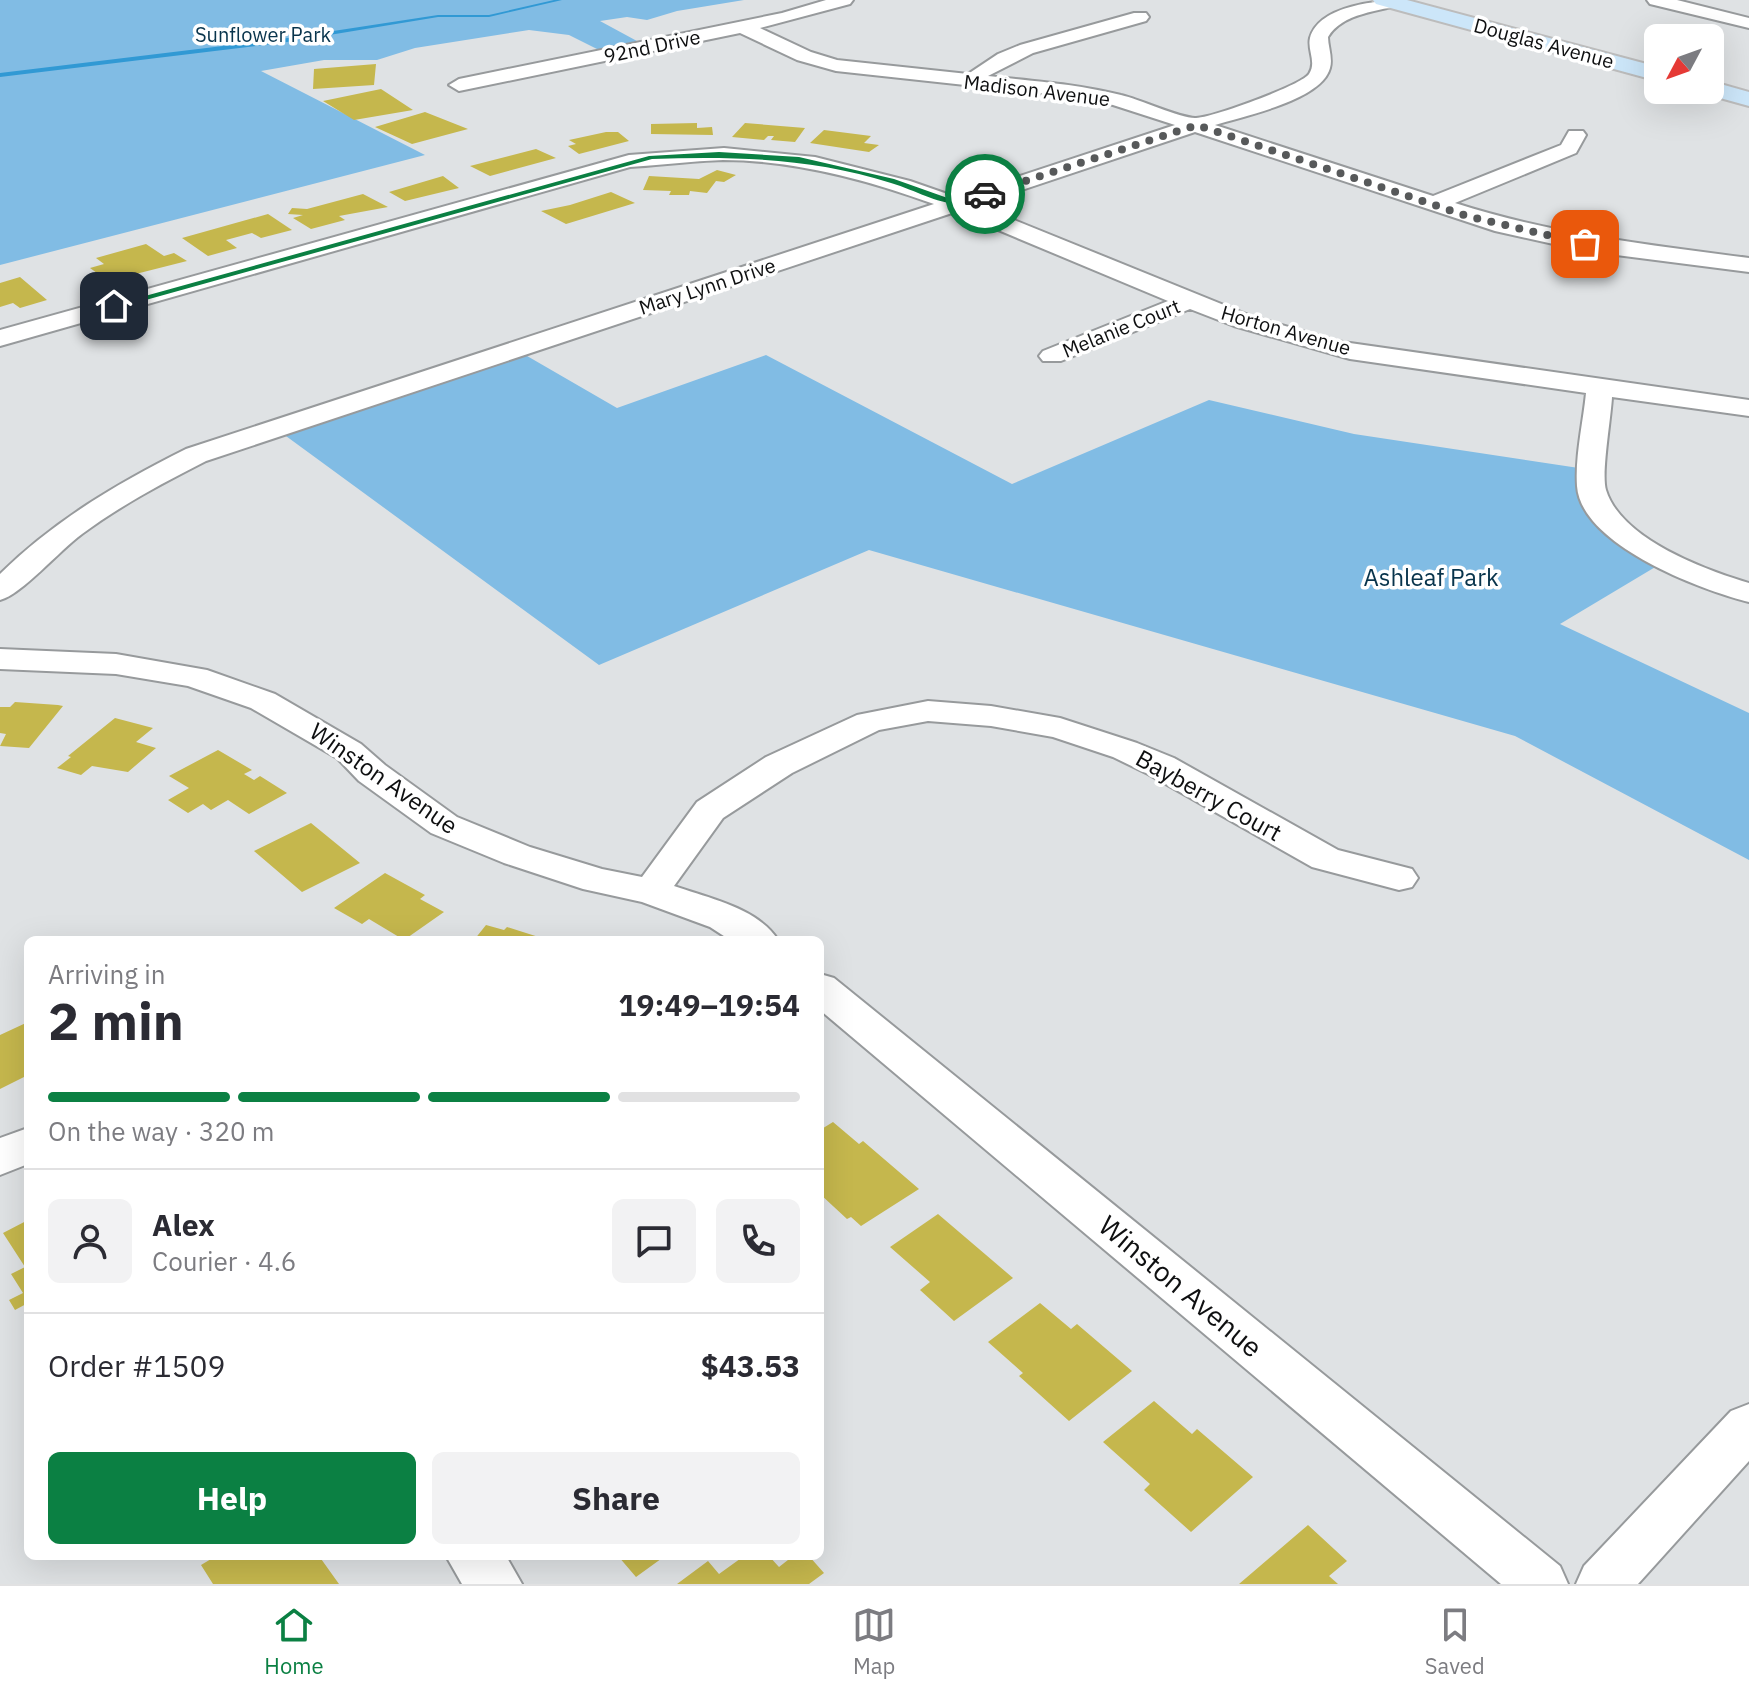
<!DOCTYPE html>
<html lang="en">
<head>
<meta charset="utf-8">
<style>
  body { margin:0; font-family:"IBM Plex Sans",sans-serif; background:#f2f2f3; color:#2b2b33; height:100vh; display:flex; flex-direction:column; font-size:30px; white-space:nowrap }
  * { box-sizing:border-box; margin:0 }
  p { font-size:26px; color:#7c7c81 }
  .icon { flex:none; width:44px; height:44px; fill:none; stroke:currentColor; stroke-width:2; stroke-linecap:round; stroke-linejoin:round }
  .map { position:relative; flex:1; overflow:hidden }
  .drawer { position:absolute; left:24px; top:936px; width:800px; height:624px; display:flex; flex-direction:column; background:#fff; border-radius:12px; box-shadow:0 8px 32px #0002 }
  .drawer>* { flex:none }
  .needle { width:52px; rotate:229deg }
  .fabs { position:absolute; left:1644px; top:24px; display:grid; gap:16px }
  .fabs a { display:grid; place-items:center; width:80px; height:80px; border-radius:12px; background:#fff; box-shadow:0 8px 32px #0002; font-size:40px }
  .pin { position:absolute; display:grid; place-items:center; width:68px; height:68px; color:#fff; margin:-34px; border-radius:16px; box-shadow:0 4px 12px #0006 }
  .courier { position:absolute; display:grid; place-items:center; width:80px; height:80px; margin:-40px; border:6px solid #0b8043; border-radius:50%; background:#fff; color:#222; box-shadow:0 2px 10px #0007 }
  .head em { font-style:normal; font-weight:700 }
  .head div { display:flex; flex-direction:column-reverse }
  .head { display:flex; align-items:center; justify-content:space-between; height:136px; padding:0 24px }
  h1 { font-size:52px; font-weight:700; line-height:60px }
  .bar { display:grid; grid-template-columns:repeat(4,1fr); gap:12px 8px; align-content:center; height:96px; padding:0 24px }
  .bar i { height:10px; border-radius:6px; background:#e1e1e2 }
  .bar .current { background:#0b8043 }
  .bar p { grid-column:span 4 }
  .line { display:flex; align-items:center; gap:20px; padding:0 24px; border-top:2px solid #e1e1e2 }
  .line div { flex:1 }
  .round { display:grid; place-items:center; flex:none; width:84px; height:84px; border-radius:12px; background:#f2f2f3 }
  .cta { display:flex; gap:16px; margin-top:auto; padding:16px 24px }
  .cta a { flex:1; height:92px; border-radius:12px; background:#0b8043; color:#fff; font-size:32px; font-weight:700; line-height:92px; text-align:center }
  .cta a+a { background:#f2f2f3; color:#2b2b33 }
  .menu { display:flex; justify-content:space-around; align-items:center; height:112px; border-top:2px solid #e1e1e2; background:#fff; font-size:22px; color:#7c7c81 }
  .menu a { display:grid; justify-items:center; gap:4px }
  .menu .current { color:#0b8043 }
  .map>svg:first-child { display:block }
  .green { fill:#81bce4 }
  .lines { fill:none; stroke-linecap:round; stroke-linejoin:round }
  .stream { fill:#3199d4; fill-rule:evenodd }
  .building { fill:#c5b74d }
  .street-casing { stroke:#979a9c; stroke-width:4 }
  .primary-casing { stroke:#bcbcbc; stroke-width:4 }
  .street { fill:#fff; fill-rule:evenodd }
  .primary { fill:#cce6f9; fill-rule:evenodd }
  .route { fill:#0b8043 }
  .done { stroke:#57595a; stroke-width:8; stroke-dasharray:0 14.4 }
  .labels { text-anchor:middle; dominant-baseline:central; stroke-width:7; stroke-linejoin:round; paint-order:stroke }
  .far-park-label { font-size:20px; fill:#08344c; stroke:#fff }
  .far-street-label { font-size:20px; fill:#0e0f10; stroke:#fff }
  .park-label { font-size:24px; fill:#08344c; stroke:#fff }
  .street-label { font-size:24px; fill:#0e0f10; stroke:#fff }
  .near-street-label { font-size:28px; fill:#0e0f10; stroke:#fff }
</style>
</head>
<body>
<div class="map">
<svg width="1749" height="1584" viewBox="0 0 1749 1584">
  <rect width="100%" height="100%" fill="#dfe2e4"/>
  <path class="green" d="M 0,0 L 744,0 L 677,11 L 647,20 L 627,17 L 600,21 L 648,47 L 609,55 L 569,35 L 529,30 L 415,48 L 377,60 L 324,60 L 261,71 L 425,155 L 0,265 Z
    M 515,349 L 617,408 L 766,355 L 1012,484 L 1209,400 L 1354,434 L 1592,470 L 1591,488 L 1667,560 L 1560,624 L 1749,713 L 1749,860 L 1515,736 L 869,550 L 599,665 L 275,428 Z"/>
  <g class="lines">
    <path class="stream" d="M 554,0 L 562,0 L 489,17 L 438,17 L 281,43 L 0,77 L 0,73 L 281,39 L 438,15 L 489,15 Z"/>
  </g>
  <path class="building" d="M 376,64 L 374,85 L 313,89 L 314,69 Z
    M 381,89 L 413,110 L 354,120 L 323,101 Z
    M 425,112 L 468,129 L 412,144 L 375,127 Z
    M 697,123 L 697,128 L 712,127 L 713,135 L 651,134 L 651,124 Z
    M 745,123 L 805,128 L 795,142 L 771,140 L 774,136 L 768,136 L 764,140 L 732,137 Z
    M 824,130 L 871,136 L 864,143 L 879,145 L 869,152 L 810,143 Z
    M 606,132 L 618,132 L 629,141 L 579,154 L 568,146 L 576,144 L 569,140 Z
    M 536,149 L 556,158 L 490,176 L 470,166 Z
    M 717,170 L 736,175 L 724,182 L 716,181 L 707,193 L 690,191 L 689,195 L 669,195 L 671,191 L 643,190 L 649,176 L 699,179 Z
    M 443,176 L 459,188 L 405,201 L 389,192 Z
    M 611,192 L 635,203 L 566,224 L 541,211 L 570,205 Z
    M 363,194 L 388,207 L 339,216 L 345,220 L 311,229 L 293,218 L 303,215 L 288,214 L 292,208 L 307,209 Z
    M 268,214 L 292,230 L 261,238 L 252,233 L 226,240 L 237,248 L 208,256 L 182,238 Z
    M 146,244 L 164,256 L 174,253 L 187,261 L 108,281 L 90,268 L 104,264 L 96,258 Z
    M 20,277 L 47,300 L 20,308 L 13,303 L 0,307 L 0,283 Z
    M 15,702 L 58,705 L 63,706 L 29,748 L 0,746 L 6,734 L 0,733 L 0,707 L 10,707 Z
    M 115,718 L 153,728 L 136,742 L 156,748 L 128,772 L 92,766 L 81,775 L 57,768 L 71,757 L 68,756 Z
    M 218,750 L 252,770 L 244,774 L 254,780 L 260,776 L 287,793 L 249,814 L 228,800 L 211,810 L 203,804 L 188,813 L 168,800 L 189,788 L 169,776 Z
    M 311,823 L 360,863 L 302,892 L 254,851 Z
    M 385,873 L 425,895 L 420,899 L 444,912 L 404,940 L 369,919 L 362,924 L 334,908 Z
    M 486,925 L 504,930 L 507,927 L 548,940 L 474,940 Z
    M 28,1022 L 28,1075 L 0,1089 L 0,1035 Z
    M 833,1122 L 859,1144 L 863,1141 L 919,1189 L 861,1226 L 851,1217 L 847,1219 L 820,1194 L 820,1130 Z
    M 938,1214 L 1013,1278 L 954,1321 L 920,1290 L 930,1282 L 890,1247 Z
    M 28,1220 L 28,1303 L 15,1310 L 9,1300 L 23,1293 L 11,1274 L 25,1267 L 3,1233 Z
    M 1040,1303 L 1071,1329 L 1077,1324 L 1132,1371 L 1069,1421 L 1019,1376 L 1023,1373 L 988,1342 Z
    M 1154,1401 L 1192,1434 L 1197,1429 L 1253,1477 L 1191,1532 L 1144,1490 L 1150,1484 L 1103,1442 Z
    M 1308,1525 L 1347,1561 L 1329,1576 L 1338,1584 L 1239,1584 Z
    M 216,1556 L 319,1556 L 339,1584 L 213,1584 L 201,1565 Z
    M 618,1556 L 665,1556 L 636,1577 Z
    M 744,1556 L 769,1556 L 779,1567 L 793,1556 L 809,1556 L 824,1573 L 809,1584 L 677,1584 L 708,1561 L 719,1574 Z"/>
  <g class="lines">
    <g class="street-casing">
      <path id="street" d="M 826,0 L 853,0 L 850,4 L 760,28 L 811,52 L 837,60 L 968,74 L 998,54 L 1020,45 L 1134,13 L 1146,13 L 1149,17 L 1146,21 L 1033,53 L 988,76 C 1033,81 1077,84 1121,95 C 1139,99 1182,119 1196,118 C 1213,117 1300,86 1309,74 C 1317,62 1307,50 1310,38 C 1319,5 1379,0 1407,0 L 1404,4 C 1380,11 1342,13 1328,37 C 1328,47 1333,58 1330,68 C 1322,100 1244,116 1215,125 L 1433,196 L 1561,145 L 1569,131 L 1583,131 L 1586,135 L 1576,153 L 1455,203 C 1551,234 1649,245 1749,258 L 1749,272 L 1585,251 L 1495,231 L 1195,132 L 977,205 L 1251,316 L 1336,341 L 1749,400 L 1749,416 L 1612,397 C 1611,418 1601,474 1606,490 C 1621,539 1705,570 1749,583 L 1749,602 C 1701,590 1581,545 1577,486 C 1575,456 1583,423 1586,393 L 1350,359 L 1234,326 L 1190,309 L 1061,361 L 1043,361 L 1039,356 L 1043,351 L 1168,301 L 955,212 L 206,461 C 163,483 121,505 82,534 C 60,550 21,595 0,600 L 0,574 C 55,520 118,483 186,449 L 934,204 C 868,180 794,160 723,160 C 692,161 661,165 630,167 L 0,346 L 0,330 L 629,155 L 724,148 L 815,157 L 910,181 L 956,197 L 1175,125 L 1113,105 L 1076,97 L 836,71 L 797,60 L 740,33 L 459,91 L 449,85 L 459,79 L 782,13 Z
        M 1647,0 L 1677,0 L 1749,18 L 1749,28 L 1650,4 Z
        M 0,649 L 116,654 L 207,670 L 275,694 L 361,744 L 385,765 L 457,817 L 530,847 L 602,869 L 642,877 L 697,802 L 766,757 L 857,715 L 928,701 L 991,706 L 1060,718 L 1137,743 L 1174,758 L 1338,850 L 1412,869 L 1418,878 L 1412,887 L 1399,890 L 1312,867 L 1148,774 L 1113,757 L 1053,737 L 991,726 L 928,721 L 879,730 L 792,773 L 723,818 L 674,886 C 708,898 758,908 778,940 L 730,940 L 710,927 L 642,902 L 583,889 L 504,863 L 431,833 L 359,781 L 337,758 L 251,708 L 188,686 L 116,674 L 0,669 Z
        M 820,974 L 834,978 L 1560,1566 L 1568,1584 L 1501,1584 L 820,1010 Z
        M 28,1128 L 28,1164 L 0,1175 L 0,1138 Z
        M 1749,1404 L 1749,1461 L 1638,1584 L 1576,1584 L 1584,1566 L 1731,1411 Z
        M 446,1556 L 506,1556 L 522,1584 L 462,1584 Z"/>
    </g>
    <g class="primary-casing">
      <path id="primary" d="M 1373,0 L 1407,0 L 1658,67 L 1658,81 L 1376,4 Z
        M 1710,81 L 1749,92 L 1749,106 L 1702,93 L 1700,90 L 1710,90 Z"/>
    </g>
    <use href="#street" class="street"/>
    <use href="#primary" class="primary"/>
  </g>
  <path class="route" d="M 719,152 L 799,157 L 894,179 L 956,201 L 985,192 L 989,194 C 952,216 928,194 891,183 C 813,158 733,156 652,159 L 117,308 L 109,306 L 649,156 Z"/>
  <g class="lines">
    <path class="done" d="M 985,194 L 1197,125 L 1467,216 L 1585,244"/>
  </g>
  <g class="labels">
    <g class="far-park-label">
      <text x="263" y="34">Sunflower Park</text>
    </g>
    <g class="far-street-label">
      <text transform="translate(1544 43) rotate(15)">Douglas Avenue</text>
      <text transform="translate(652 46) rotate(-12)">92nd Drive</text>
      <text transform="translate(1037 90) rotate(7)">Madison Avenue</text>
      <text transform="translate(707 286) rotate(-18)">Mary Lynn Drive</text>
      <text transform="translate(1121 328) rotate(-22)">Melanie Court</text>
      <text transform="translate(1286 330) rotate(16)">Horton Avenue</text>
    </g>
    <g class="park-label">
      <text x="1431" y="577">Ashleaf Park</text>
    </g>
    <g class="street-label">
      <text transform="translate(384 778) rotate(35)">Winston Avenue</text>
      <text transform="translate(1209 795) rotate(29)">Bayberry Court</text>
    </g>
    <g class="near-street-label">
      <text transform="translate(1181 1286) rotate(40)">Winston Avenue</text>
    </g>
  </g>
</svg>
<div class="fabs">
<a><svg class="needle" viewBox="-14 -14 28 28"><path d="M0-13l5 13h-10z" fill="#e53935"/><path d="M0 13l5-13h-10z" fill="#7c7c81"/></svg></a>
</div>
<div class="pin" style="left:1585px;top:244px;background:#ea580c"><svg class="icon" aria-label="bag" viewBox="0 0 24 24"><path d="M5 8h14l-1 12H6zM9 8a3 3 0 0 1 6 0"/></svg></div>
<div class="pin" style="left:114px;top:306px;background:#1f2937"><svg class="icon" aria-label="home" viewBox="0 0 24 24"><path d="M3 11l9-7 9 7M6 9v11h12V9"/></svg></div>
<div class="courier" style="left:985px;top:194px"><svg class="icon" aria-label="car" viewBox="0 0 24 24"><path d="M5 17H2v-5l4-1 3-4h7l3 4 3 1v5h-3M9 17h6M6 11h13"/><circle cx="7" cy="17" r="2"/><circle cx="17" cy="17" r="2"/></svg></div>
<section class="drawer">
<div class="head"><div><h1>2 min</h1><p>Arriving in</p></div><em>19:49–19:54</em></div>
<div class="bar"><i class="current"></i><i class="current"></i><i class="current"></i><i></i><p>On the way · 320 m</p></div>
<div class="line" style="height:144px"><a class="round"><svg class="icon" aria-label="person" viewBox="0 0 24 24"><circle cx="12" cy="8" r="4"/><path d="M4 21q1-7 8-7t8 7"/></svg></a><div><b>Alex</b><p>Courier · 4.6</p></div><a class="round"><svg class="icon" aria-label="chat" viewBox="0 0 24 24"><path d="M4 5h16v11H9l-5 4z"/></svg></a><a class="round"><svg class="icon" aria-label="phone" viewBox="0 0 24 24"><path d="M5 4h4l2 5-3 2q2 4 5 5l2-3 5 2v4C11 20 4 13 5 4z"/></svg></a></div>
<div class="line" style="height:104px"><div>Order #1509</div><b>$43.53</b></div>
<div class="cta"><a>Help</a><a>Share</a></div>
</section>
</div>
<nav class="menu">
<a class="current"><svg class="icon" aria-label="home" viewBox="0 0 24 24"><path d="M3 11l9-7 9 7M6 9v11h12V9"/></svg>Home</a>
<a><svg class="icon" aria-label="map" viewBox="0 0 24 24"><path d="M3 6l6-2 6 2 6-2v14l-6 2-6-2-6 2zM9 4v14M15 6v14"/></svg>Map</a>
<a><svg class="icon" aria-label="saved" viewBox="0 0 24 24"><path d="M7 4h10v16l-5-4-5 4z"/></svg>Saved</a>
</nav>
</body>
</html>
